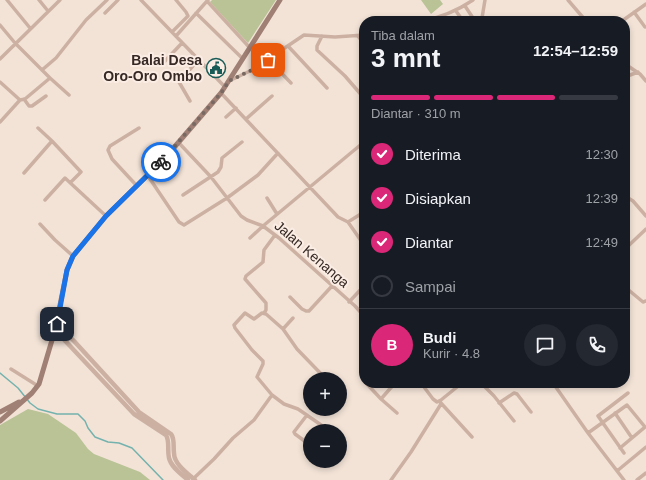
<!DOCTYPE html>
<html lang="id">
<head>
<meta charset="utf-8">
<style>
  body { margin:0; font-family:Helvetica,sans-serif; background:#242831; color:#f1f3f6; height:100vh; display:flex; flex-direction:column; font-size:15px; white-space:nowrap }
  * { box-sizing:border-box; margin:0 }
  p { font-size:13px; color:#9ea1a6 }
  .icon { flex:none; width:22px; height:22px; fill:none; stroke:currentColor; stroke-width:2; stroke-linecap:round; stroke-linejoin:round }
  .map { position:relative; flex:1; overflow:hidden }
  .sheet { position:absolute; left:359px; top:16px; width:271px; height:372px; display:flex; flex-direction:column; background:#171b24; border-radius:16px; box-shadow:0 2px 6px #0003 }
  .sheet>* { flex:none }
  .fabs { position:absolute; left:303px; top:372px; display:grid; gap:8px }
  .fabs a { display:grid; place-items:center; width:44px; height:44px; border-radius:50%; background:#171b24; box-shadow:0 2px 6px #0003; font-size:20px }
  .pin { position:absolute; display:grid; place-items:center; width:34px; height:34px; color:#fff; margin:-17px; border-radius:8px; box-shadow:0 2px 6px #0006 }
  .courier { position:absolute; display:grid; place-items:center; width:40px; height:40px; margin:-20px; border:3px solid #1a73e8; border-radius:50%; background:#fff; color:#222; box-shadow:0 1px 5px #0007 }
  .head em { font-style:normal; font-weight:700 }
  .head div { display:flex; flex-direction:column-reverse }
  .head { display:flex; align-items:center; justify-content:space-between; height:68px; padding:0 12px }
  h1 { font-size:26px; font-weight:700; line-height:30px }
  .bar { display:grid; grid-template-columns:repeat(4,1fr); gap:6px 4px; align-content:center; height:48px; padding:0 12px }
  .bar i { height:5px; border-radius:3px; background:#363941 }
  .bar .on { background:#db2777 }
  .bar p { grid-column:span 4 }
  .line { display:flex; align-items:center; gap:10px; padding:0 12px; border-top:1px solid #363941 }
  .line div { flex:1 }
  .round { display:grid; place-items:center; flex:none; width:42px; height:42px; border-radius:21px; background:#242831 }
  ol { padding:0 12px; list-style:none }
  li { display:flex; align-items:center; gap:12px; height:44px }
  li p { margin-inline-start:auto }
  li .icon { padding:4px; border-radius:50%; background:#db2777; color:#fff; stroke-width:4 }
  li:last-child { color:#9ea1a6 }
  li i { width:22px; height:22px; border:2px solid #363941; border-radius:50% }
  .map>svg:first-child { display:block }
  .green { fill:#b9c396 }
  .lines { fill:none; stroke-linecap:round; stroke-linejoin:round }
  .stream { stroke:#74b2ae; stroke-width:1.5 }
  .minor { stroke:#ccb1a3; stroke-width:3.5 }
  .tertiary { stroke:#ccb1a3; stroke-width:4.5 }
  .secondary { stroke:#a07f74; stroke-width:5 }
  .done { stroke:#786a63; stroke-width:4; stroke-dasharray:0 7.2 }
  .route { stroke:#1a73e8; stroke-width:5 }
  .labels { text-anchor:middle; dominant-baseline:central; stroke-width:4; stroke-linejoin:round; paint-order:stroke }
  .poi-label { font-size:14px; font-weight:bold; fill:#362925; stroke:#fbede4; text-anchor:end }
  .street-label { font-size:14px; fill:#362925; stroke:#fbede4 }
</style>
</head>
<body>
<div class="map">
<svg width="646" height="480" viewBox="0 0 646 480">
  <rect width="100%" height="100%" fill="#f3e3d7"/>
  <path class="green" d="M 212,0 L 276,0 L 248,43 L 210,2 Z
    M 421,0 L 440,0 L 443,4 L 431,14 Z
    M 28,409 L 48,414 L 76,433 L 88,449 L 94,454 L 140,472 L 150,480 L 0,480 L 0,425 Z"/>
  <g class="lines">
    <path class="stream" d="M 0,373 L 18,388 L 30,403 L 38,409 L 57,414 L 78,414 L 85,421 L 88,428 L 95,437 L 108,442 L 119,443 L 132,448 L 163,480"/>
    <path class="minor" d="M 7,0 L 30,28
      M 39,0 L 48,11
      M 141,0 L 225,87
      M 208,0 L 207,1 L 250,48
      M 568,0 L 586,21
      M 465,6 L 475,21
      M 456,11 L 463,21
      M 634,12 L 645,27
      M 105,13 L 118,0
      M 196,13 L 243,59
      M 423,21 C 442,17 457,11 473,0
      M 480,21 L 482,18 L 485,0
      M 622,21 L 646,4
      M 0,25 L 15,43 L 50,78
      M 172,32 L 188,16 L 186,12 L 176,0
      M 176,36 L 207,1
      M 322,36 L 317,46 L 317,50 L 345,76 L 364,98
      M 358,36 L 364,44
      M 288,46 L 327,88
      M 0,59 L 60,0
      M 268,59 L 291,83
      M 164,62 L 182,43
      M 625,64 L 640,74 L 646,81
      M 42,70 L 56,58 L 86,20 L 107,0
      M 625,77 L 638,72
      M 229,81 L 252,70 L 304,35 L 335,37 L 364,35
      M 0,82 L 20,100 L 0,122
      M 221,93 L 338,217 L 348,222 L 364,245
      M 24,99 L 29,106 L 32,106 L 46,96
      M 20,100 L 25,99 L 50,78 L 69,95
      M 190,101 L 179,82 L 198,60
      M 226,117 L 236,108
      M 246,119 L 272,96
      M 38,128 L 52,141
      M 179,143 L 211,177 L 241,216 L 247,220 L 263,226 L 279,238 L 355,306 L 364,316
      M 24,173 L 52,141 L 81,172 L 71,182
      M 148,176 L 179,222 L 184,225 L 227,198 L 258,175 L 278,153
      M 137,186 L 112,159 L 108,150 L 110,146 L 139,128
      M 183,195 L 218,172 L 221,167 L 222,158 L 242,142
      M 625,196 L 633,201 L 646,216
      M 267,198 L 277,214
      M 45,200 L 65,178 L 106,216
      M 348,222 L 364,212
      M 40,224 L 55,240 L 73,256
      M 250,238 L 263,226 L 364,142
      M 625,249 L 646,229
      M 625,287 L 643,302 L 646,301
      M 290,297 L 302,309 L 306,311 L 309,311 L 332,286
      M 349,302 L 364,286
      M 264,313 L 266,310 L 266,303 L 245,279 L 246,276 L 263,262 L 264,250 L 275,235
      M 283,329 L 293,318
      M 11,369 L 38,386
      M 366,383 L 381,399 L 395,383
      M 421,383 L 433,399 L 437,402 L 441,400 L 462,383
      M 481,383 L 494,396 L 514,421
      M 553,383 L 588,433 L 624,480
      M 272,395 L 284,404 L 298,409 L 324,427
      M 381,399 L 397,413
      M 440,402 L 472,437
      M 499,403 L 514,393 L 517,394 L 531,412
      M 615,413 L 632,438
      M 307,415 L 294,432 L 295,434 L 310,445
      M 588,433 L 627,405 L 645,427 L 620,448
      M 624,453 L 598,416 L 628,393
      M 617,471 L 646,447
      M 193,479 L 214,459 L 233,438 L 254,420 L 272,395 L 257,377 L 263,364 L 263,361 L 252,350 L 235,328 L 234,325 L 245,313 L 254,319 L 262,313 L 266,314 L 283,329 L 297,349 L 326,379
      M 391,480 L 411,452 L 441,404
      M 637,480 L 646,473"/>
    <path class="tertiary" d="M 57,324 L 74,341 L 139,412 L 171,434 C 175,439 173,446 174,453 C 174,464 187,473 195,480
      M 55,330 L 134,414 L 166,435 C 170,442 167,450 169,458 C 171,467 181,474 188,480"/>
    <path class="secondary" d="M 0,412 L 19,402
      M 0,421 L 32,393 L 39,384 L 55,330 L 67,270 L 73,256 L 106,216 L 165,158 L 221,93 L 280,0"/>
  </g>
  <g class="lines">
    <path class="done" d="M 161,162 L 221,93 L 229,81 L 252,70 L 268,60"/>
    <path class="route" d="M 57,324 L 67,270 L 73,256 L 106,216 L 161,162"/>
  </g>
  <defs>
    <g id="civic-ring" transform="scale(1)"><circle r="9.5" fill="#fbede4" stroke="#185b57" stroke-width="1.5"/><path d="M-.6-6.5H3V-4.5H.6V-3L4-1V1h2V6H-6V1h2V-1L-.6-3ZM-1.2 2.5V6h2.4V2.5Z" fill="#185b57"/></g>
  </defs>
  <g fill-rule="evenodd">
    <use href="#civic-ring" x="216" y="68"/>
  </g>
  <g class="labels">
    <g class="poi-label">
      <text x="202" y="60">Balai Desa<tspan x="202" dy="16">Oro-Oro Ombo</tspan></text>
    </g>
    <g class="street-label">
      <text transform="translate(312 254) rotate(41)">Jalan Kenanga</text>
    </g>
  </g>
</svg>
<div class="fabs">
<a>+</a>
<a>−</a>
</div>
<div class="pin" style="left:268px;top:60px;background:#ea580c"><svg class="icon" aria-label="bag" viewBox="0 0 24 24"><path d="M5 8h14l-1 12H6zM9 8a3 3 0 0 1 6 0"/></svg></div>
<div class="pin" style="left:57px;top:324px;background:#1f2937"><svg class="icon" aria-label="home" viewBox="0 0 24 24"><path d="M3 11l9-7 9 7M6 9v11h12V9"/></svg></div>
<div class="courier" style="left:161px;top:162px"><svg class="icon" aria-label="bike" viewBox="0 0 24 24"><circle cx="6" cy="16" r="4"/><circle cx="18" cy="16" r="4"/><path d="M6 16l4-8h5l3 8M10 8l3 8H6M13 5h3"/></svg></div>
<section class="sheet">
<div class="head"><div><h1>3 mnt</h1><p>Tiba dalam</p></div><em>12:54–12:59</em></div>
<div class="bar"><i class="on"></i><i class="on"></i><i class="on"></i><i></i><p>Diantar · 310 m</p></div>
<ol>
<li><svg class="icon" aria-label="check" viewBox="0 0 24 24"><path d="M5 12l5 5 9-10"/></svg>Diterima<p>12:30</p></li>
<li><svg class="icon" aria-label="check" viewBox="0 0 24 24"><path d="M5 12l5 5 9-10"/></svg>Disiapkan<p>12:39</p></li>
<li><svg class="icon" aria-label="check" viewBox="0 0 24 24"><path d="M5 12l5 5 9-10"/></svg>Diantar<p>12:49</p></li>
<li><i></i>Sampai</li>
</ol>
<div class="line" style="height:72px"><b class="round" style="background:#db2777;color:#fff">B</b><div><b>Budi</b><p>Kurir · 4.8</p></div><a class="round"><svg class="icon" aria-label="chat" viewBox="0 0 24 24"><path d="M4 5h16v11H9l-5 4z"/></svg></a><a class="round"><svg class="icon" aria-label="phone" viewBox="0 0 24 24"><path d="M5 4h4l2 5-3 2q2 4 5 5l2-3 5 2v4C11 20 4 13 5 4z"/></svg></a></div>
</section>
</div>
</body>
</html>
